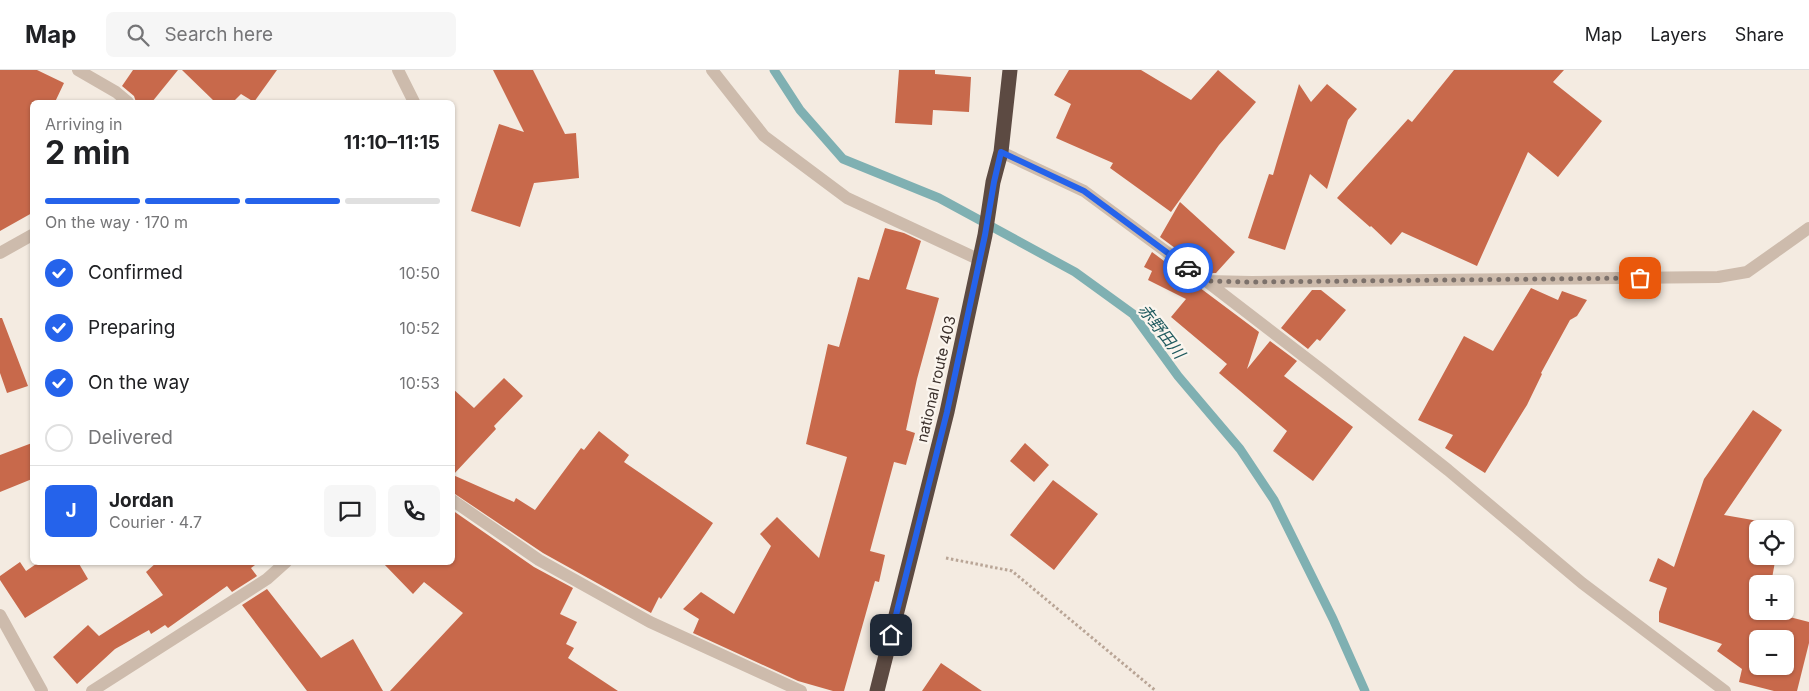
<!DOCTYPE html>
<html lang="en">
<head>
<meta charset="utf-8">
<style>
  body { margin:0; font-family:Inter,"Noto Sans JP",sans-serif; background:#f6f6f6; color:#202124; height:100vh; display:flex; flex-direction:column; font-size:19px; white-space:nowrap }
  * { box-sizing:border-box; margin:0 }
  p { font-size:16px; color:#757577 }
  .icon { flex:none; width:28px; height:28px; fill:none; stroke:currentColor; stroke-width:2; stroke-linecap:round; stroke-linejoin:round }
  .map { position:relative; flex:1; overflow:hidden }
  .panel { position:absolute; left:30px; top:30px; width:425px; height:465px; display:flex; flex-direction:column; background:#fff; border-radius:8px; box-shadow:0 1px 4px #0004 }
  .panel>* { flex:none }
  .fabs { position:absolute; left:1749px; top:450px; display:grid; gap:10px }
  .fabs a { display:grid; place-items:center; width:45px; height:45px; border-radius:8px; background:#fff; box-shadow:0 1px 4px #0004; font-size:25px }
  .pin { position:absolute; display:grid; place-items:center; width:42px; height:42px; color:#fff; margin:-21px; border-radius:10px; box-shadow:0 2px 8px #0006 }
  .courier { position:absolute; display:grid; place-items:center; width:50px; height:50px; margin:-25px; border:4px solid #2563eb; border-radius:50%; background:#fff; color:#222; box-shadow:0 1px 6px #0007 }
  .headline em { font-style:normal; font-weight:700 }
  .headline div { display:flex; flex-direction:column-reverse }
  .headline { display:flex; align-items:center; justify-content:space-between; height:85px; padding:0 15px }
  h1 { font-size:32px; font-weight:700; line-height:38px }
  .bar { display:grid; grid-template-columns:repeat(4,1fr); gap:8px 5px; align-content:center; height:60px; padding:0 15px }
  .bar i { height:6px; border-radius:4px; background:#e0e0e0 }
  .bar .active { background:#2563eb }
  .bar p { grid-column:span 4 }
  .line { display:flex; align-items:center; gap:12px; padding:0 15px; border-top:1px solid #e0e0e0 }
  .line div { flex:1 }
  .round { display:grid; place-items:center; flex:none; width:52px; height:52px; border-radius:8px; background:#f6f6f6 }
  ol { padding:0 15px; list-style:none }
  li { display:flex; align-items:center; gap:15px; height:55px }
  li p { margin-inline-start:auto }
  li .icon { padding:5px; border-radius:50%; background:#2563eb; color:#fff; stroke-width:4 }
  li:last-child { color:#757577 }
  li i { width:28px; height:28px; border:2px solid #e0e0e0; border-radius:50% }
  header { display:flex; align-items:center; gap:30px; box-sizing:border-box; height:70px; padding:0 25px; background:#fff; border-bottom:1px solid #e0e0e0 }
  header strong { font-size:24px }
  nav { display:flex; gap:28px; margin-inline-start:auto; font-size:18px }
  .search { width:350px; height:45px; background:#f6f6f6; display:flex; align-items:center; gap:12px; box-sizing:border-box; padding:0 18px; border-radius:8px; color:#757577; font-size:19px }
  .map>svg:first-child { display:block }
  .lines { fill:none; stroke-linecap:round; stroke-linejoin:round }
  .stream { stroke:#7fb0b2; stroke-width:9 }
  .building { fill:#c8694b; fill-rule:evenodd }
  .path { stroke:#b9a596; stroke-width:3; stroke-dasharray:2.5 2.5; stroke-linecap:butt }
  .minor { stroke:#cdbbac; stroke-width:12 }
  .highway { stroke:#5c4a42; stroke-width:15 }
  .done { stroke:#7c716b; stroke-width:5; stroke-dasharray:0 9 }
  .route { stroke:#2563eb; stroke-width:6 }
  .labels { text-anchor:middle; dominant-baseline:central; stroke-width:4.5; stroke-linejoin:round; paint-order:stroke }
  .street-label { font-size:15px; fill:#3b302b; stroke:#fbf5ee }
  .water-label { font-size:16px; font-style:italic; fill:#1f5a5e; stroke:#fbf5ee }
</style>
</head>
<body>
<header>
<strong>Map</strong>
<div class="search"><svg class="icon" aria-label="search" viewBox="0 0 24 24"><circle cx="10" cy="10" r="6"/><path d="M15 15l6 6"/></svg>Search here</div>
<nav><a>Map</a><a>Layers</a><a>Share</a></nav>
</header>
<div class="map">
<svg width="1809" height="621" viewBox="0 0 1809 621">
  <rect width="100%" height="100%" fill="#f4ebe1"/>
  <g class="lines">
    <path class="stream" d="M 774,0 L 800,40 L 843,89 L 939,128 L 1075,202 L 1133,244 L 1178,306 L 1240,379 L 1274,430 L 1333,549 L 1365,621"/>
  </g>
  <path class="building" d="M 0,0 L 37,0 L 64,13 L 55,32 L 32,32 L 32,143 L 0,161 Z
    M 133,0 L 178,0 L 152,32 L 136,32 L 134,26 L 122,16 Z
    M 182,0 L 277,0 L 254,32 L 241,24 L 233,32 L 215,32 Z
    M 493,0 L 533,0 L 565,64 L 576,63 L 579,108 L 534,113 L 520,157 L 471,141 L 499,54 L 524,62 Z
    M 899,0 L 935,0 L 935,4 L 971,7 L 969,42 L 933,40 L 932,55 L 895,53 Z
    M 1069,0 L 1141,0 L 1191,30 L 1218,0 L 1256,32 L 1219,75 L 1171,142 L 1110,98 L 1113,93 L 1056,68 L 1071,34 L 1054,25 Z
    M 1454,0 L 1564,0 L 1553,12 L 1602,51 L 1558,107 L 1528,82 L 1477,196 L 1402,162 L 1391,175 L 1371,156 L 1370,157 L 1337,128 L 1408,49 L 1412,52 Z
    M 1299,14 L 1311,32 L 1327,14 L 1357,39 L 1348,50 L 1327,119 L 1310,104 L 1285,180 L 1248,168 L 1269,104 L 1273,105 Z
    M 1180,132 L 1235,182 L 1216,203 L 1209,203 L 1160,167 Z
    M 885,158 L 904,163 L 921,171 L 906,219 L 939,228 L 917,309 L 906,360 L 915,363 L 906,395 L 894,392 L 870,481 L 885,485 L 879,512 L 875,511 L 844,621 L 833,621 L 798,611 L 693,563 L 699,549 L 683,539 L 701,522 L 734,544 L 771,476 L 760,464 L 777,447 L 819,488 L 847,387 L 806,374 L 828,274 L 839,277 L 858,207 L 869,210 Z
    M 1152,182 L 1259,262 L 1247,299 L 1270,271 L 1297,291 L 1284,306 L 1353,357 L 1313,411 L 1273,381 L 1287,361 L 1219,303 L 1227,294 L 1171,247 L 1186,229 L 1148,210 L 1152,201 L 1144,197 Z
    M 1531,218 L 1558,230 L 1562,221 L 1587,230 L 1577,246 L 1570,250 L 1541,303 L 1542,304 L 1527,335 L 1485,403 L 1445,378 L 1453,365 L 1418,350 L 1464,266 L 1493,281 Z
    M 1312,220 L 1321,220 L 1346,240 L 1320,271 L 1317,269 L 1308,279 L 1281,258 Z
    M 0,248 L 2,248 L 28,316 L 7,323 L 0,303 Z
    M 504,308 L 523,326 L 494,356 L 496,359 L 453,405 L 514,432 L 516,428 L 535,440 L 581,378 L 584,380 L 599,361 L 629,385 L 624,392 L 713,453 L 661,529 L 659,527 L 651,543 L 543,483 L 452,422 L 452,318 L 474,338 Z
    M 1753,340 L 1782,360 L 1724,445 L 1781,455 L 1780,459 L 1758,459 L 1758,486 L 1776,486 L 1771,514 L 1758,514 L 1758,541 L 1766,541 L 1809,552 L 1809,573 L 1797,621 L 1774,621 L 1739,612 L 1742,599 L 1717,581 L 1722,574 L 1659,552 L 1659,542 L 1667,518 L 1649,511 L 1658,488 L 1674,497 L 1704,409 ZM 1758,569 L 1785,569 L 1785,596 L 1758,596 Z
    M 32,373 L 32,409 L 0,422 L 0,385 Z
    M 1025,373 L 1049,395 L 1034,412 L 1010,391 Z
    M 1053,410 L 1098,444 L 1054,500 L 1010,465 Z
    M 452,440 L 534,497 L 573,518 L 560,544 L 577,552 L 566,574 L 574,578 L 568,588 L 618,621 L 390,621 L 463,543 L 424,512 L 413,524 L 382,492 L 452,492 Z
    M 20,492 L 26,501 L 39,492 L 78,492 L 88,509 L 25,548 L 0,510 L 0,506 Z
    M 157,492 L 259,492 L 251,498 L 257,506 L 232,522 L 227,516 L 168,558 L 165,555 L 151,564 L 149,560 L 115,579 L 77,614 L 53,587 L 88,555 L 99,566 L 163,525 L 146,502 Z
    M 267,519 L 321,588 L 353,569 L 383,621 L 307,621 L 242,535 Z
    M 941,593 L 982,621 L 922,621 Z"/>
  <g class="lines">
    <path class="path" d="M 946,488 L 1012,501 L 1156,621"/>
    <path class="minor" d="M 78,0 L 116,22 L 128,32
      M 398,0 L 414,32
      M 712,0 L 764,66 L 847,128 L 980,190
      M 1001,82 L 1084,121 L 1206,211 L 1323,301 L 1448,400 L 1582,513 L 1725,621
      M 0,183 L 32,165
      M 1206,211 L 1252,212 L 1718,207 L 1747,202 L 1809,158
      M 452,430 L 539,490 L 650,552 L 801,621
      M 0,545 L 42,621
      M 92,621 L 267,509 L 286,492"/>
    <path class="highway" d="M 877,621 L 947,342 L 985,165 L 993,112 L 1001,82 L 1010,0"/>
  </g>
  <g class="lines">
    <path class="done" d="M 1188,198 L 1206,211 L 1252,212 L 1640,208"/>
    <path class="route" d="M 891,565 L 947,342 L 985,165 L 994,112 L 1001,82 L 1084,121 L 1188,198"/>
  </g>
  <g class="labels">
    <g class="street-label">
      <text transform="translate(936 309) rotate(-77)">national route 403</text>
    </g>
    <g class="water-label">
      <text transform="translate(1162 261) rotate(52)">赤野田川</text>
    </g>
  </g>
</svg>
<div class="fabs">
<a><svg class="icon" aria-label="locate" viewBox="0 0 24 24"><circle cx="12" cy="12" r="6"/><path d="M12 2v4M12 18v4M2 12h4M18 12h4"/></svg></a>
<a>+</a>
<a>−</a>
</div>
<div class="pin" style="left:1640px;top:208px;background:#ea580c"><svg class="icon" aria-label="bag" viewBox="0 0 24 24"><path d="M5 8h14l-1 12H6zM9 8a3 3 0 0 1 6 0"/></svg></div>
<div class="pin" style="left:891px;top:565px;background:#1f2937"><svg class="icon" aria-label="home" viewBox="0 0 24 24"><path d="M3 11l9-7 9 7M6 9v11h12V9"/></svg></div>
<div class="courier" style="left:1188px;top:198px"><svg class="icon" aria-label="car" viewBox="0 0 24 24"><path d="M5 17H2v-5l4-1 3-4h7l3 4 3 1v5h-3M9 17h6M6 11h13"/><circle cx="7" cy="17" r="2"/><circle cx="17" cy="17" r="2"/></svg></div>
<section class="panel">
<div class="headline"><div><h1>2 min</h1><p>Arriving in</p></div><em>11:10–11:15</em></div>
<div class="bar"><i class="active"></i><i class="active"></i><i class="active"></i><i></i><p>On the way · 170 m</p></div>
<ol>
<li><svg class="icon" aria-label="check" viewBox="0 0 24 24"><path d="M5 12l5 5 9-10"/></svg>Confirmed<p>10:50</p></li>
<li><svg class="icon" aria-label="check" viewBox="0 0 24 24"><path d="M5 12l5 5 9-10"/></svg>Preparing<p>10:52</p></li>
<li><svg class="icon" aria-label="check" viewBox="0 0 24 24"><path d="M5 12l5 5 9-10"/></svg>On the way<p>10:53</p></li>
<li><i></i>Delivered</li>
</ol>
<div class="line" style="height:90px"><b class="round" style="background:#2563eb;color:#fff">J</b><div><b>Jordan</b><p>Courier · 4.7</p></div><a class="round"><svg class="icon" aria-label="chat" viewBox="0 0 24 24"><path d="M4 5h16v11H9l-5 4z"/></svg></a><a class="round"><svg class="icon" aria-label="phone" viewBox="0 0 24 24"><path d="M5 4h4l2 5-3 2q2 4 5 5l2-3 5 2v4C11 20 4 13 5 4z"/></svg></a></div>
</section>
</div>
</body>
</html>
